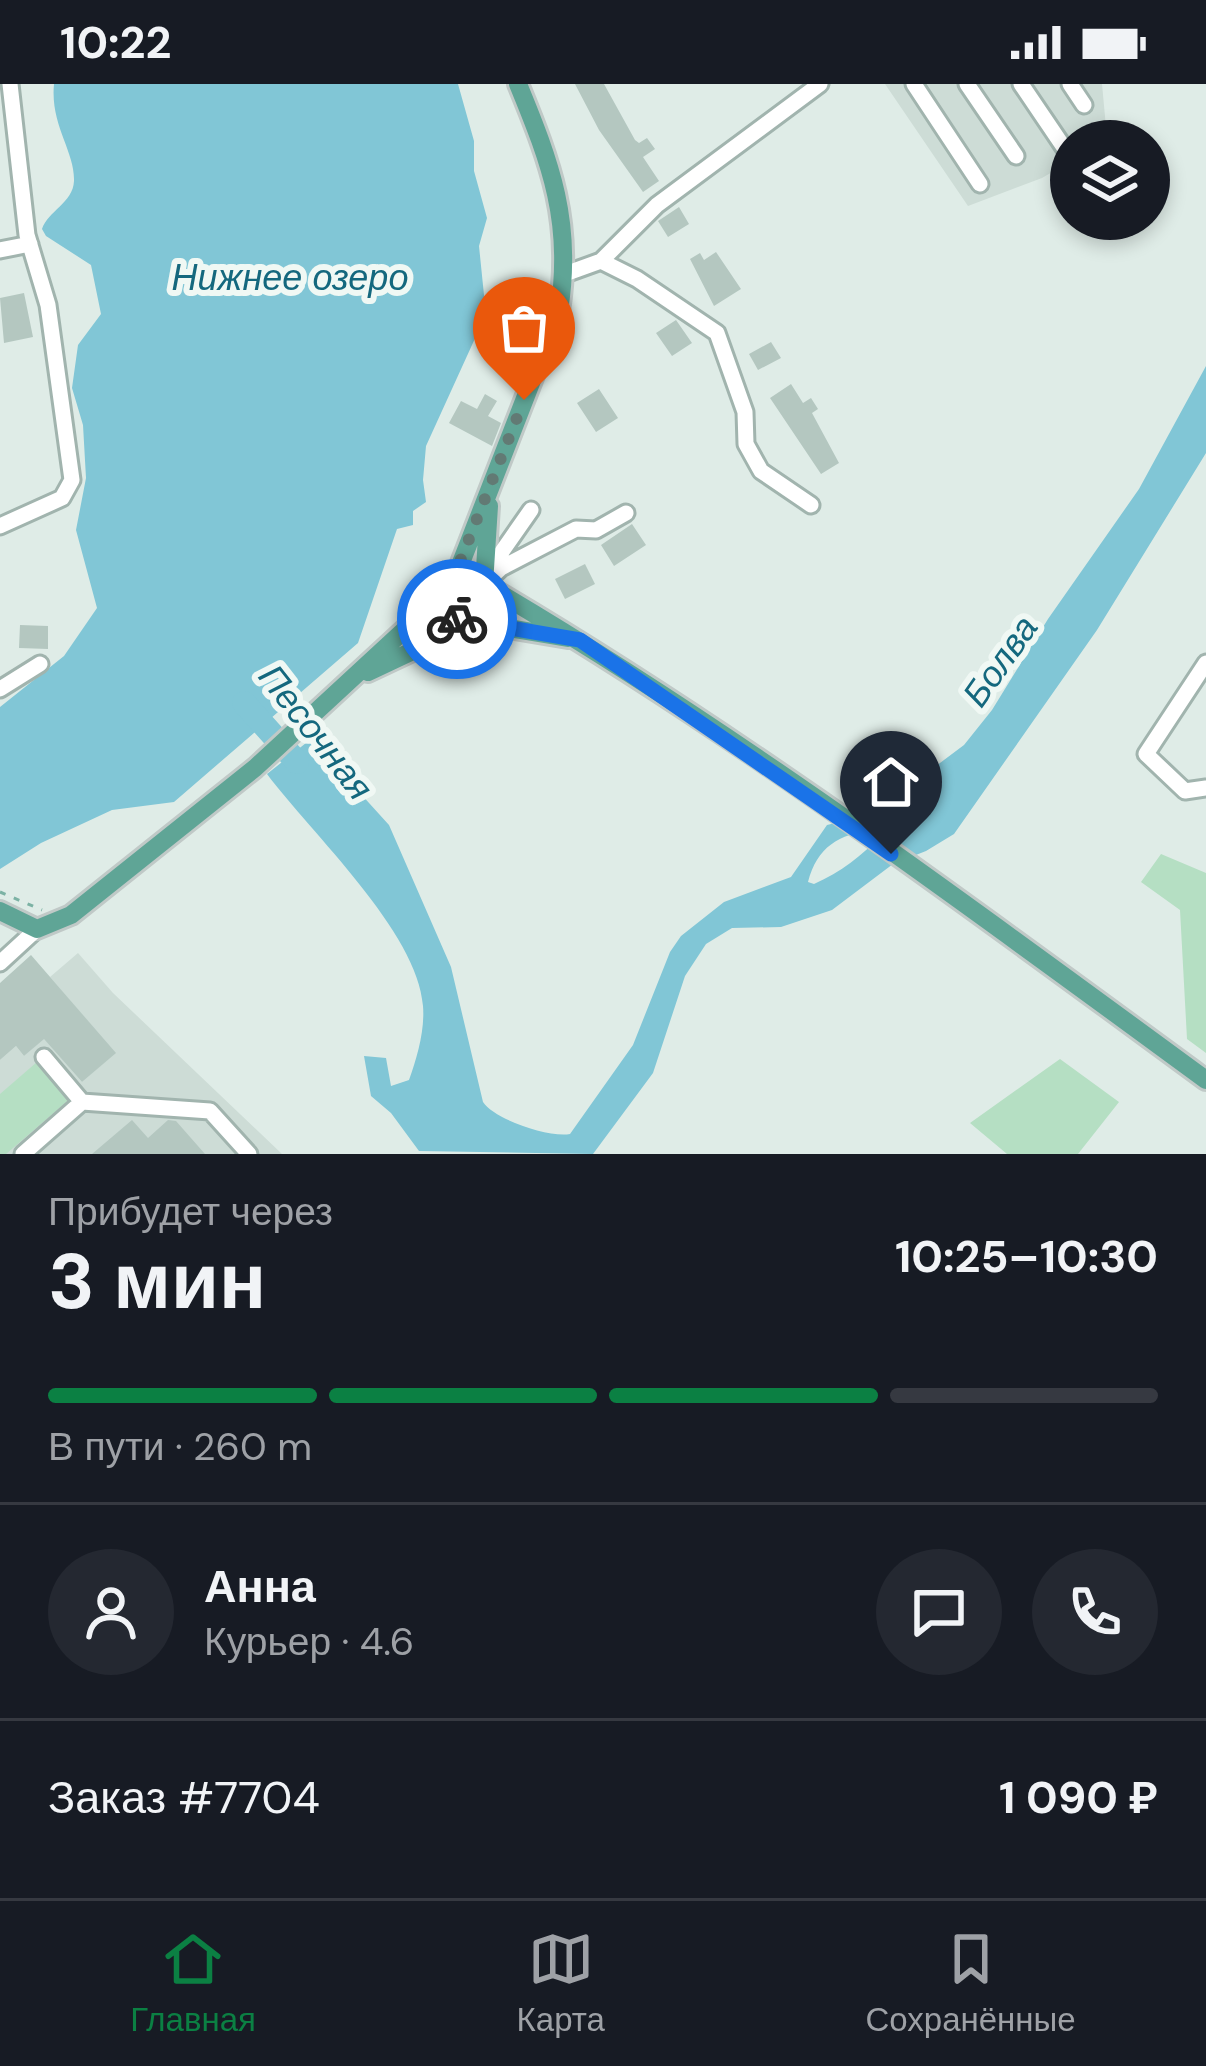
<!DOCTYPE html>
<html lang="ru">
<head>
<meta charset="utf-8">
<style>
  body { margin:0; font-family:"DM Sans",sans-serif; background:#242831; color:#f1f3f6; height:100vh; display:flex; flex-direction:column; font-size:45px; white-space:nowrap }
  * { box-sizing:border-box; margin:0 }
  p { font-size:39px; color:#9ea1a6 }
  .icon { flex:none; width:66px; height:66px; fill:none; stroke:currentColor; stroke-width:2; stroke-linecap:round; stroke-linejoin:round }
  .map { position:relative; height:1070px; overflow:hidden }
  .sheet { display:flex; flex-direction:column; background:#171b24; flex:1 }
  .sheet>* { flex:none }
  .tools { position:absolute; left:1050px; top:36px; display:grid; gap:24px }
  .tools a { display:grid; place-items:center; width:120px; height:120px; border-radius:50%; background:#171b24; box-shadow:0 6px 18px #0003; font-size:60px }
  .pin { position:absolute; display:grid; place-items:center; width:102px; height:102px; color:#fff; margin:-123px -51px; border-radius:50% 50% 50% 0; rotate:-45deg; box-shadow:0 0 12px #0007 }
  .pin .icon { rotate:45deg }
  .courier { position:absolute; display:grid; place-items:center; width:120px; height:120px; margin:-60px; border:9px solid #1a73e8; border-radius:50%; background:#fff; color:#222; box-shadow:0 3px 15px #0007 }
  .head em { font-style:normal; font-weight:700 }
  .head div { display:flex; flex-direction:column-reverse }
  .head { display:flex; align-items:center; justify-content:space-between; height:204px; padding:0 48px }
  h1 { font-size:78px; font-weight:700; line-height:90px }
  .bar { display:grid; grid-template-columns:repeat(4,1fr); gap:18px 12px; align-content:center; height:144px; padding:0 48px }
  .bar i { height:15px; border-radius:9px; background:#363941 }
  .bar .selected { background:#0b8043 }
  .bar p { grid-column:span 4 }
  .line { display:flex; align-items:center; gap:30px; padding:0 48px; border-top:3px solid #363941 }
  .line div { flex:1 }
  .round { display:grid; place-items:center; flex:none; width:126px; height:126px; border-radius:63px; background:#242831 }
  .status { display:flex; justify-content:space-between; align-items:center; height:84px; padding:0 60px; background:#171b24; direction:ltr }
  .status svg { height:33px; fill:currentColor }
  .tabs { display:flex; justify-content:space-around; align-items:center; height:168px; border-top:3px solid #363941; background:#171b24; font-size:33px; color:#9ea1a6 }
  .tabs a { display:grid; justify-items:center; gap:6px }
  .tabs .selected { color:#0b8043 }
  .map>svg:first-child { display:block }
  .built { fill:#cddcd6 }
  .green { fill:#b5dfc3 }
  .water { fill:#81c6d6; fill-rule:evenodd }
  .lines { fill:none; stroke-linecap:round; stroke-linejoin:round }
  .river { stroke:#81c6d6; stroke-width:24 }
  .building { fill:#b4c7c0 }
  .minor-casing { stroke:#a1b4ae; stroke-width:21 }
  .major-casing { stroke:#c0c9c7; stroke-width:24 }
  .path { stroke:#7cb2a4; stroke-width:3; stroke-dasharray:6 9; stroke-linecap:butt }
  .minor { stroke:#fff; stroke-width:15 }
  .major { stroke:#5fa596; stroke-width:18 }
  .done { stroke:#627a74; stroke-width:12; stroke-dasharray:0 21.6 }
  .route { stroke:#1a73e8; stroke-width:15 }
  .labels { text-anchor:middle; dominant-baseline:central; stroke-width:12; stroke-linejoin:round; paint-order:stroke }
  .water-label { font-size:36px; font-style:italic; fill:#14687e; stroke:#f0f8f4 }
</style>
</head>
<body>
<div class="status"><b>10:22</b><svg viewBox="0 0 49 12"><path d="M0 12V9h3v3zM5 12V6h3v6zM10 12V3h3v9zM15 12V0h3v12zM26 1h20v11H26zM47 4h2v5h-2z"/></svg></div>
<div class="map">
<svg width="1206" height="1070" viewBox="0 0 1206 1070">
  <rect width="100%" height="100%" fill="#dfece7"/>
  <path class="built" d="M 885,0 L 1102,0 L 1107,54 L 1071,57 L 1071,77 L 1042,94 L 968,122 Z
    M 78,869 L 113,909 L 282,1070 L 0,1070 L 0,976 L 16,962 L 24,972 L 33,964 L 34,943 L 82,998 L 115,969 L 50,893 Z"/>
  <path class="green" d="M 1161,770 L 1206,789 L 1206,969 L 1187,955 L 1180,826 L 1141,798 Z
    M 1060,975 L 1119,1018 L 1078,1070 L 1007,1070 L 970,1039 Z
    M 37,978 L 70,1015 L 6,1070 L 0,1070 L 0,1010 Z"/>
  <path class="water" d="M 54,0 L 458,0 L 474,57 L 474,87 L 487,134 L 479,162 L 485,221 L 477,250 L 426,362 L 423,396 L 426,418 L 413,427 L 413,441 L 397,445 L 358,559 L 174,718 L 112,726 L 41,759 L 0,785 L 0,623 L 64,572 L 97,524 L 76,446 L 86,394 L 83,341 L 72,304 L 78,261 L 101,230 L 91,181 L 46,152 L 42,145 C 48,127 73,119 74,97 C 75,67 50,41 54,0 Z
    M 1206,282 L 1206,369 L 1097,546 L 954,750 L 926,767 L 893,780 L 832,826 L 781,843 L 732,844 L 706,860 L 685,892 L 653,989 L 593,1070 L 419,1067 L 391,1029 L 371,1012 L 364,972 L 386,974 L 391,1002 L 409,996 C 417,974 425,946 423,922 C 418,848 311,749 267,690 L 311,655 L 389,741 L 451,883 L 483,1018 C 495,1036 550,1054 570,1050 L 633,961 L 670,868 L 681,852 L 724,818 L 791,793 L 827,741 L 890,726 L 908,703 L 964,661 L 992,626 L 1048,535 L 1139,405 ZM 873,746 L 880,746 L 882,750 C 862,772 841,788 814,800 L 808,798 C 817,763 839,750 873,746 Z"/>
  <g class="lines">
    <path class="river" d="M 244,619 L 297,678"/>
  </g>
  <path class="building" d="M 575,0 L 604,0 L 635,56 L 639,59 L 647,54 L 655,65 L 643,73 L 659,97 L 643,108 L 599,46 Z
    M 679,123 L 689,140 L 668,153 L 658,137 Z
    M 716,168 L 741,205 L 714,222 L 690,175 L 700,169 L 704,176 Z
    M 24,209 L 33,253 L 4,259 L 0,214 Z
    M 676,236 L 692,259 L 672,272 L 656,249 Z
    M 771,258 L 781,274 L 758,286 L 749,270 Z
    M 791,300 L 803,319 L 811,314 L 818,325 L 812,329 L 839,379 L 821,390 L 770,314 Z
    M 599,305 L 618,334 L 596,348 L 577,319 Z
    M 485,310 L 497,317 L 488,332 L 501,339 L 492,362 L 449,339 L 461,317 L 477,325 Z
    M 632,440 L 646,461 L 614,482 L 601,461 Z
    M 585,480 L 595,500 L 565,515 L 555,495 Z
    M 20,541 L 48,542 L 48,565 L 19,564 Z
    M 31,871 L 116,969 L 82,998 L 44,955 L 24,972 L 16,962 L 0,976 L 0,899 Z
    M 132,1036 L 148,1054 L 168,1036 L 176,1037 L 205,1070 L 92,1070 Z"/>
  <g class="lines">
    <g class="minor-casing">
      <path id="minor" d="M 914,0 L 980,100
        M 967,0 L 1016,72
        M 1021,0 L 1065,65
        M 1070,0 L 1084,21
        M 0,166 L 30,160
        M 601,177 L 637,195 L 717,249 L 745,328 L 746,360 L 761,387 L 811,421
        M 565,190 L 601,177 L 657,121 L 820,0
        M 0,442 L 62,414 L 72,396 L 48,221 L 27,151 L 10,0
        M 501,484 L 501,469 L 531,426
        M 484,500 L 501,484 L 576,445 L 596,446 L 626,429
        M 1206,579 L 1146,670 L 1185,707 L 1206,704
        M 0,605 L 40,580
        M 0,879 L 37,845
        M 82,1018 L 210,1027 L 249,1070
        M 23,1070 L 82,1018 L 44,973"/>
    </g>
    <g class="major-casing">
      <path id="major" d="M 489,422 L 484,500 C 735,647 971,824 1206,996
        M447 516a22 22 0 1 1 44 0a22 22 0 1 1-44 0Z
        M 368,588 L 474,538 L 568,554
        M 0,827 L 37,845 L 71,831 L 255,684 L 452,502 L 559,227 C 573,139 551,80 518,0"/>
    </g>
    <path class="path" d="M 423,507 L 445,475
      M 0,808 L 42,826"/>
    <use href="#minor" class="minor"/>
    <use href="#major" class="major"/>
  </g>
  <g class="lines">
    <path class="done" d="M 457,535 L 448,522 L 448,508 L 524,316"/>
    <path class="route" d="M 457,535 L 580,556 L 891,770"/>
  </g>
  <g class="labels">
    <g class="water-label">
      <text x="290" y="193">Нижнее озеро</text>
      <text transform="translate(1000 577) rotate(-55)">Болва</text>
      <text transform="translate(316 648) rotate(52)">Песочная</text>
    </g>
  </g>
</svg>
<div class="tools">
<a><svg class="icon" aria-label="layers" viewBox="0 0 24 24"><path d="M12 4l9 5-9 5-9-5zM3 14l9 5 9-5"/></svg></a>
</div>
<div class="pin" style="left:524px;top:316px;background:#ea580c"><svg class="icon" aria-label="bag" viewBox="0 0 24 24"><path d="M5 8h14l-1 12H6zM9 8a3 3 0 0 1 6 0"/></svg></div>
<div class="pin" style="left:891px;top:770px;background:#1f2937"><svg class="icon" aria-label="home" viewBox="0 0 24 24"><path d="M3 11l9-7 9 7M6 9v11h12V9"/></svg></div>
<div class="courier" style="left:457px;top:535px"><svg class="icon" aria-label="bike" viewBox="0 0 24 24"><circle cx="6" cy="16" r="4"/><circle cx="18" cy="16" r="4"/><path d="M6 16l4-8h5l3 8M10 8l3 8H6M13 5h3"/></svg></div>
</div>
<section class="sheet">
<div class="head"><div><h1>3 мин</h1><p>Прибудет через</p></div><em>10:25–10:30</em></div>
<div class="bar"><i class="selected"></i><i class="selected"></i><i class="selected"></i><i></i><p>В пути · 260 m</p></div>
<div class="line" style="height:216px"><a class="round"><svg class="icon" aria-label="person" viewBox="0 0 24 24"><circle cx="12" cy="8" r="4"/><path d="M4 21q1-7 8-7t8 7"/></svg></a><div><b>Анна</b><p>Курьер · 4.6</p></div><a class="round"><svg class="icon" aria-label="chat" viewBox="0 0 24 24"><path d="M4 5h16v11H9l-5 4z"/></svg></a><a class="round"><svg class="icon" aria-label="phone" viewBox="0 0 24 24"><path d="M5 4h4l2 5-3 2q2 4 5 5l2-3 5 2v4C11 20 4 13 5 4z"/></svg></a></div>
<div class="line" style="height:156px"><div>Заказ #7704</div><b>1 090 ₽</b></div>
</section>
<nav class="tabs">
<a class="selected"><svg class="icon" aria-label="home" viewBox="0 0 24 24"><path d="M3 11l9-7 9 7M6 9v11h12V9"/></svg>Главная</a>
<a><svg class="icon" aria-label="map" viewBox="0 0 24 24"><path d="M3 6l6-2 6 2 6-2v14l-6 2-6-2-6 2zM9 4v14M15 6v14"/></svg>Карта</a>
<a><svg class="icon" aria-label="saved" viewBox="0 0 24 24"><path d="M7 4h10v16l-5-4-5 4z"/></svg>Сохранённые</a>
</nav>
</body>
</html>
